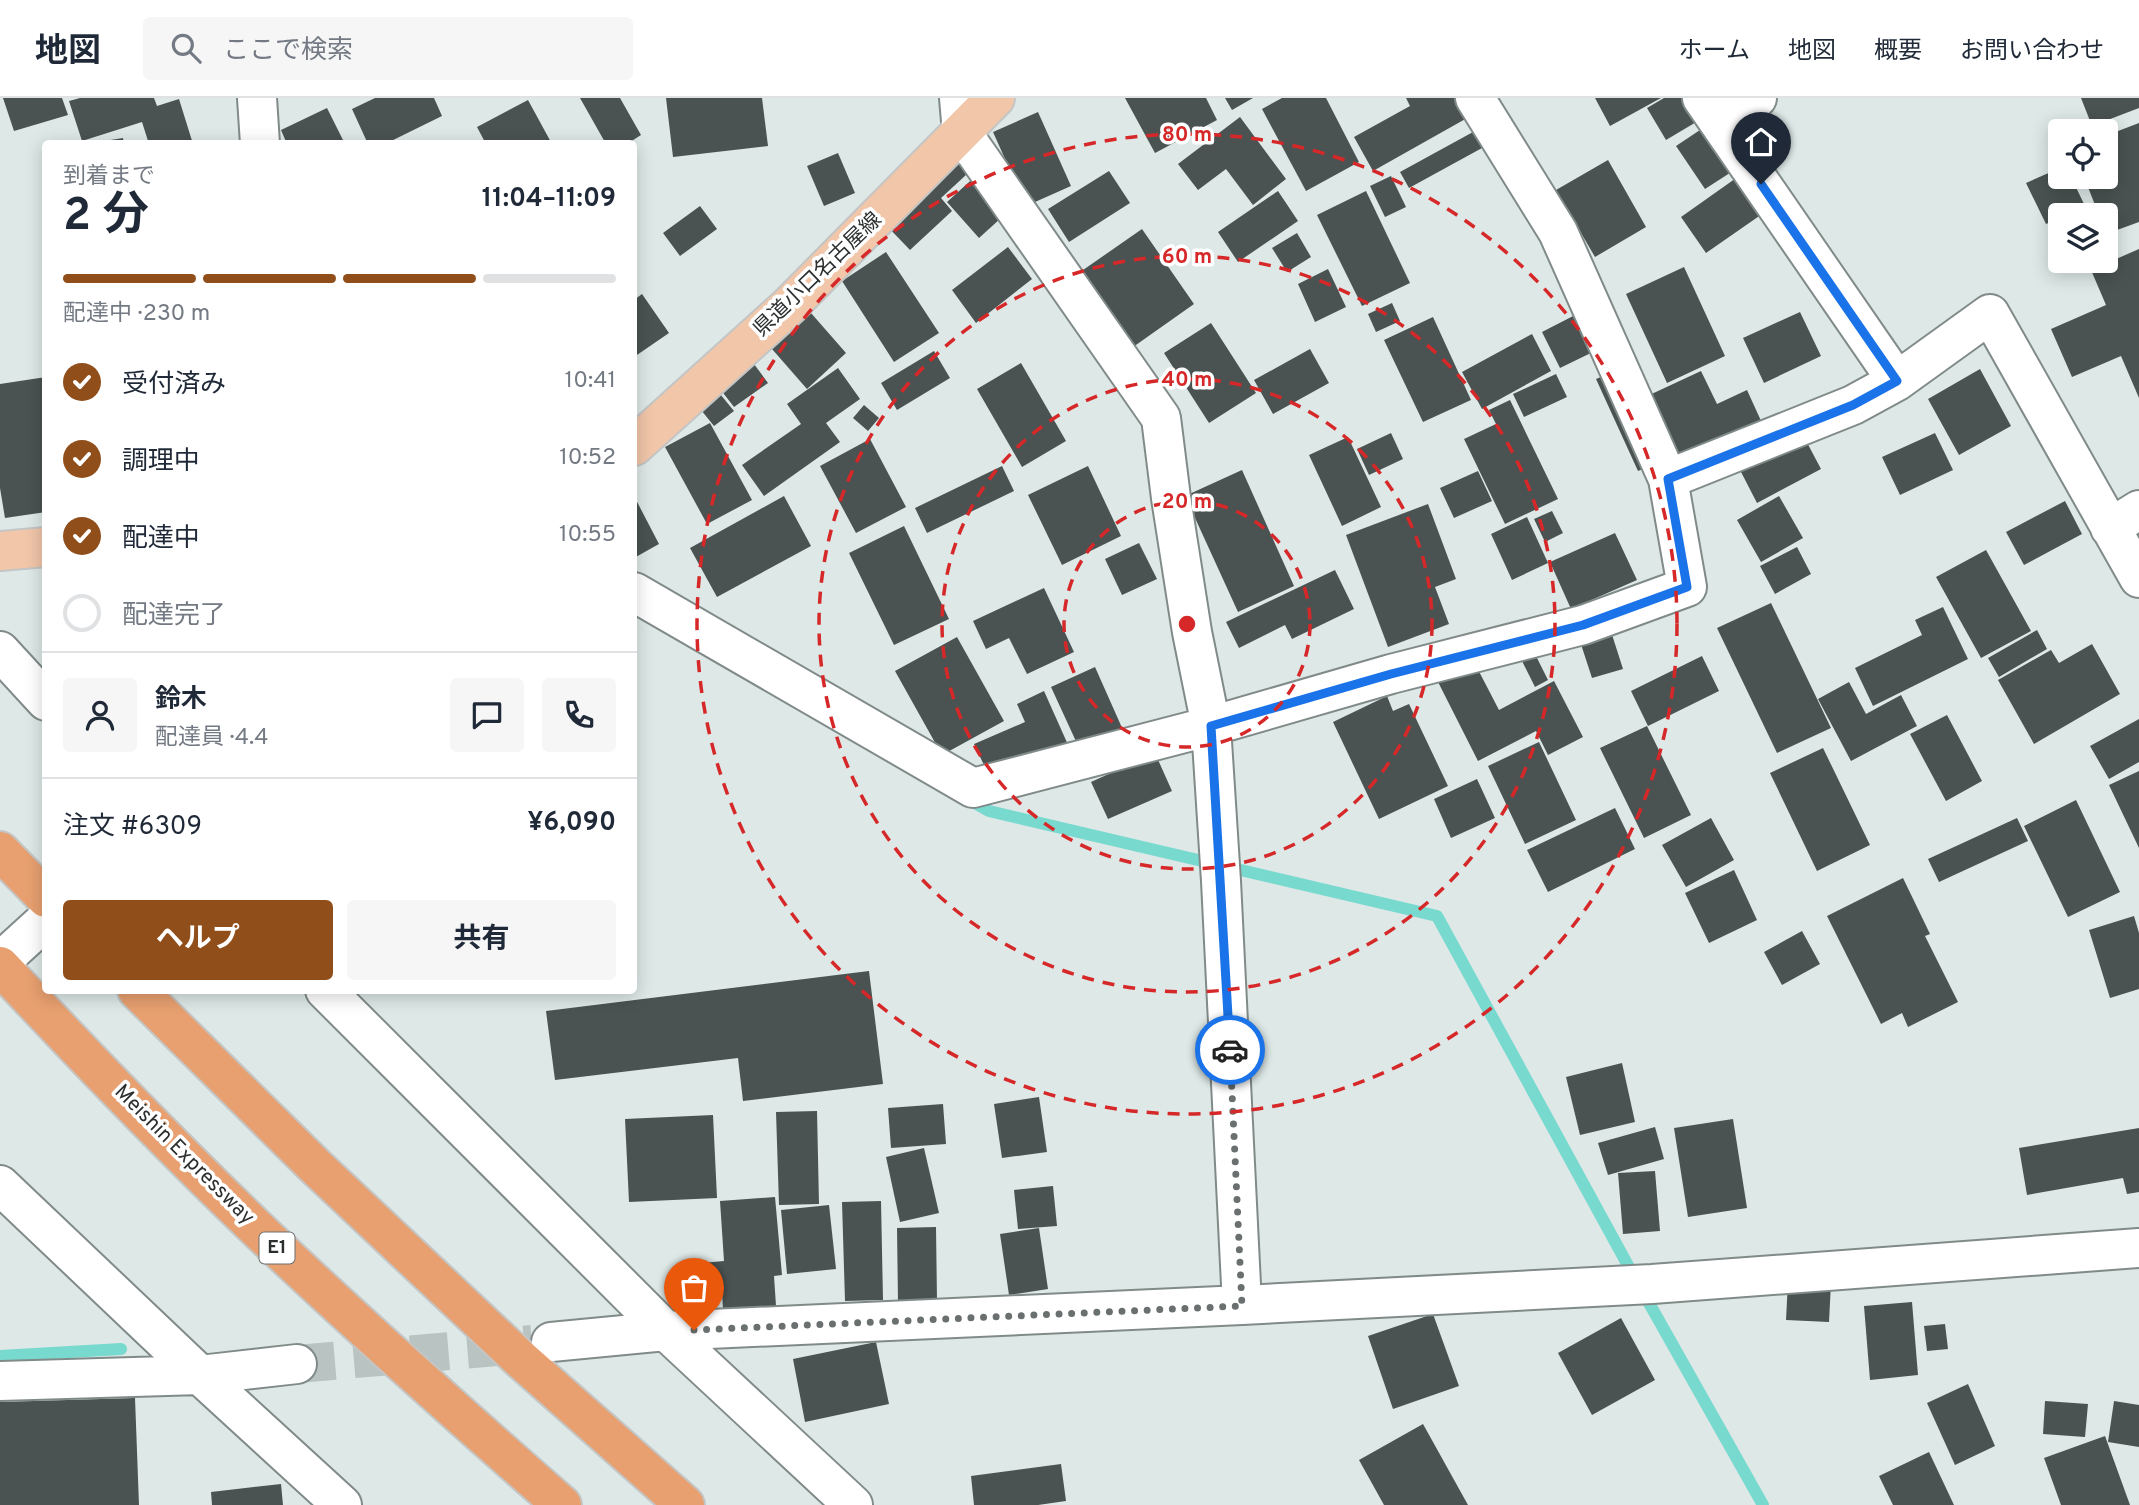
<!DOCTYPE html>
<html lang="ja">
<head>
<meta charset="utf-8">
<style>
  body { margin:0; font-family:Overpass,"Noto Sans JP",sans-serif; background:#f6f6f7; color:#1f2937; height:100vh; display:flex; flex-direction:column; font-size:26px; white-space:nowrap }
  * { box-sizing:border-box; margin:0 }
  p { font-size:23px; color:#747a83 }
  .icon { flex:none; width:38px; height:38px; fill:none; stroke:currentColor; stroke-width:2; stroke-linecap:round; stroke-linejoin:round }
  .map { position:relative; flex:1; overflow:hidden }
  .details { position:absolute; left:42px; top:42px; width:595px; height:854px; display:flex; flex-direction:column; background:#fff; border-radius:7px; box-shadow:0 4px 18px #0003 }
  .details>* { flex:none }
  .buttons { position:absolute; left:2048px; top:21px; display:grid; gap:14px }
  .buttons a { display:grid; place-items:center; width:70px; height:70px; border-radius:7px; background:#fff; box-shadow:0 4px 18px #0003; font-size:35px }
  .pin { position:absolute; display:grid; place-items:center; width:60px; height:60px; color:#fff; margin:-72px -30px; border-radius:50% 50% 50% 0; rotate:-45deg; box-shadow:0 0 7px #0007 }
  .pin .icon { rotate:45deg }
  .courier { position:absolute; display:grid; place-items:center; width:70px; height:70px; margin:-35px; border:5px solid #1a73e8; border-radius:50%; background:#fff; color:#222; box-shadow:0 2px 9px #0007 }
  .headline em { font-style:normal; font-weight:700 }
  .headline div { display:flex; flex-direction:column-reverse }
  .headline { display:flex; align-items:center; justify-content:space-between; height:119px; padding:0 21px }
  h1 { font-size:46px; font-weight:700; line-height:52px }
  .bar { display:grid; grid-template-columns:repeat(4,1fr); gap:10px 7px; align-content:center; height:84px; padding:0 21px }
  .bar i { height:9px; border-radius:5px; background:#e0e1e3 }
  .bar .on { background:#904e1b }
  .bar p { grid-column:span 4 }
  .line { display:flex; align-items:center; gap:18px; padding:0 21px; border-top:2px solid #e0e1e3 }
  .line div { flex:1 }
  .round { display:grid; place-items:center; flex:none; width:74px; height:74px; border-radius:7px; background:#f6f6f7 }
  ol { padding:0 21px; list-style:none }
  li { display:flex; align-items:center; gap:21px; height:77px }
  li p { margin-inline-start:auto }
  li .icon { padding:7px; border-radius:50%; background:#904e1b; color:#fff; stroke-width:4 }
  li:last-child { color:#747a83 }
  li i { width:38px; height:38px; border:4px solid #e0e1e3; border-radius:50% }
  .cta { display:flex; gap:14px; margin-top:auto; padding:14px 21px }
  .cta a { flex:1; height:80px; border-radius:7px; background:#904e1b; color:#fff; font-size:28px; font-weight:700; line-height:80px; text-align:center }
  .cta a+a { background:#f6f6f7; color:#1f2937 }
  header { display:flex; align-items:center; gap:42px; box-sizing:border-box; height:98px; padding:0 35px; background:#fff; border-bottom:2px solid #e0e1e3 }
  header strong { font-size:33px }
  nav { display:flex; gap:38px; margin-inline-start:auto; font-size:24px }
  .search { width:490px; height:63px; background:#f6f6f7; display:flex; align-items:center; gap:18px; box-sizing:border-box; padding:0 24px; border-radius:7px; color:#747a83; font-size:26px }
  .map>svg:first-child { display:block }
  .lines { fill:none; stroke-linecap:round; stroke-linejoin:round }
  .stream { stroke:#78d9cf; stroke-width:12 }
  .building { fill:#4a5352 }
  .minor-tunnel { stroke:#b9c3c2; stroke-width:38; stroke-dasharray:38 19; stroke-linecap:butt }
  .minor-casing { stroke:#808b89; stroke-width:42 }
  .major-casing { stroke:#c4c5c5; stroke-width:42 }
  .highway-casing { stroke:#c4c5c5; stroke-width:42 }
  .minor { stroke:#fff; stroke-width:38 }
  .major { stroke:#f1c6a9; stroke-width:38 }
  .highway { stroke:#e8a070; stroke-width:38 }
  .done { stroke:#69706f; stroke-width:7; stroke-dasharray:0 12.6 }
  .route { stroke:#1a73e8; stroke-width:9 }
  .ring { fill:none; stroke:#d62828; stroke-width:3.5; stroke-dasharray:12 9 }
  .labels { text-anchor:middle; dominant-baseline:central; stroke-width:7; stroke-linejoin:round; paint-order:stroke }
  .shield { fill:#fff; stroke:#6b6d6d; stroke-width:2 }
  .shield-label { font-size:19px; font-weight:bold; fill:#2b2f2f }
  .street-label { font-size:21px; fill:#2b2f2f; stroke:#fff }
  .centre { fill:#d62828; stroke:#fff; stroke-width:3.5 }
  .ring-label { font-size:21px; text-anchor:middle; font-weight:bold; fill:#d62828; stroke:#fff; stroke-width:7; stroke-linejoin:round; paint-order:stroke }
</style>
</head>
<body>
<header>
<strong>地図</strong>
<div class="search"><svg class="icon" aria-label="search" viewBox="0 0 24 24"><circle cx="10" cy="10" r="6"/><path d="M15 15l6 6"/></svg>ここで検索</div>
<nav><a>ホーム</a><a>地図</a><a>概要</a><a>お問い合わせ</a></nav>
</header>
<div class="map">
<svg width="2139" height="1407" viewBox="0 0 2139 1407">
  <rect width="100%" height="100%" fill="#dde8e7"/>
  <g class="lines">
    <path class="stream" d="M 966,700 L 989,713 L 1437,818 L 1631,1173 L 1763,1407
      M 0,1258 L 121,1251"/>
  </g>
  <path class="building" d="M 3,0 L 62,0 L 68,17 L 14,33 Z
    M 80,0 L 154,0 L 157,8 L 179,1 L 193,46 L 149,46 L 142,24 L 82,43 L 69,3 Z
    M 375,0 L 434,0 L 442,18 L 385,46 L 368,46 L 352,11 Z
    M 580,0 L 620,0 L 641,37 L 627,46 L 606,46 Z
    M 666,0 L 762,0 L 768,48 L 673,59 Z
    M 1125,0 L 1206,0 L 1217,22 L 1155,55 Z
    M 1225,0 L 1253,0 L 1232,12 Z
    M 1282,0 L 1326,0 L 1359,64 L 1306,93 L 1262,11 Z
    M 1406,0 L 1467,0 L 1476,15 L 1373,73 L 1354,39 L 1410,8 Z
    M 1595,0 L 1661,0 L 1610,28 Z
    M 1664,0 L 1691,0 L 1703,20 L 1666,42 L 1647,10 Z
    M 2081,0 L 2139,0 L 2139,10 L 2092,28 Z
    M 528,2 L 552,46 L 486,46 L 477,29 Z
    M 327,10 L 345,46 L 287,46 L 281,32 Z
    M 1038,14 L 1071,88 L 1026,108 L 993,34 Z
    M 1240,19 L 1286,81 L 1253,107 L 1226,71 L 1198,92 L 1178,66 Z
    M 2139,25 L 2139,124 L 2106,136 L 2105,117 L 2099,117 L 2084,79 L 2105,79 L 2105,38 Z
    M 1706,28 L 1736,71 L 1705,91 L 1676,48 Z
    M 1473,34 L 1482,50 L 1409,90 L 1400,74 Z
    M 123,40 L 124,46 L 98,46 L 98,44 Z
    M 838,55 L 855,95 L 824,108 L 807,68 Z
    M 1608,62 L 1646,129 L 1595,159 L 1556,92 Z
    M 956,63 L 967,76 L 941,100 L 952,113 L 910,152 L 886,127 Z
    M 2060,70 L 2060,79 L 2071,79 L 2085,108 L 2065,117 L 2060,117 L 2060,120 L 2046,126 L 2026,85 Z
    M 1109,73 L 1130,105 L 1069,144 L 1048,111 Z
    M 979,75 L 1011,111 L 979,140 L 947,104 Z
    M 1391,78 L 1406,109 L 1385,119 L 1370,88 Z
    M 1739,78 L 1765,114 L 1706,155 L 1681,119 Z
    M 1278,93 L 1298,123 L 1238,164 L 1218,134 Z
    M 1366,93 L 1410,185 L 1362,208 L 1317,117 Z
    M 700,108 L 717,131 L 680,158 L 663,135 Z
    M 1142,131 L 1194,206 L 1126,254 L 1073,179 Z
    M 1297,135 L 1311,159 L 1287,174 L 1272,150 Z
    M 1008,149 L 1032,181 L 976,225 L 952,192 Z
    M 2139,151 L 2139,300 L 2121,258 L 2072,279 L 2051,231 L 2106,207 L 2091,172 Z
    M 886,154 L 939,235 L 894,264 L 842,183 Z
    M 1684,169 L 1725,258 L 1667,285 L 1626,196 Z
    M 1328,171 L 1346,209 L 1315,224 L 1298,186 Z
    M 642,196 L 669,235 L 634,259 L 634,202 Z
    M 1392,205 L 1400,223 L 1376,234 L 1368,216 Z
    M 1800,214 L 1821,258 L 1764,285 L 1743,240 Z
    M 811,215 L 846,255 L 807,291 L 772,251 Z
    M 1579,215 L 1597,252 L 1560,270 L 1542,234 Z
    M 1433,219 L 1471,302 L 1423,324 L 1384,242 Z
    M 1211,225 L 1256,295 L 1209,325 L 1164,255 Z
    M 1532,236 L 1551,273 L 1482,311 L 1462,274 Z
    M 1310,251 L 1329,285 L 1273,316 L 1254,282 Z
    M 934,253 L 950,280 L 897,312 L 881,285 Z
    M 751,262 L 768,285 L 734,309 L 717,287 Z
    M 1021,265 L 1066,343 L 1022,369 L 977,291 Z
    M 838,270 L 860,301 L 826,325 L 840,344 L 764,398 L 742,367 L 801,326 L 787,306 Z
    M 1980,271 L 2011,328 L 1959,357 L 1928,301 Z
    M 1701,273 L 1717,306 L 1747,292 L 1762,325 L 1674,366 L 1643,300 Z
    M 1613,274 L 1654,366 L 1638,373 L 1596,281 Z
    M 1556,276 L 1567,299 L 1524,319 L 1513,296 Z
    M 46,279 L 46,414 L 5,420 L 0,390 L 0,286 Z
    M 716,291 L 734,313 L 714,328 L 697,307 Z
    M 1510,302 L 1558,401 L 1505,426 L 1464,341 L 1496,326 L 1489,312 Z
    M 864,307 L 879,320 L 868,333 L 853,320 Z
    M 710,325 L 752,402 L 707,426 L 665,349 Z
    M 1391,335 L 1403,361 L 1369,377 L 1357,351 Z
    M 1935,335 L 1953,372 L 1900,397 L 1882,359 Z
    M 1803,337 L 1821,371 L 1757,405 L 1740,372 Z
    M 1348,339 L 1381,409 L 1342,428 L 1309,357 Z
    M 870,341 L 906,409 L 856,435 L 820,368 Z
    M 1002,368 L 1014,393 L 927,435 L 915,410 Z
    M 1088,368 L 1121,438 L 1062,467 L 1028,397 Z
    M 1242,372 L 1294,488 L 1238,514 L 1185,398 Z
    M 1478,373 L 1492,403 L 1454,420 L 1440,390 Z
    M 634,398 L 659,446 L 634,460 Z
    M 784,398 L 811,448 L 717,499 L 690,450 Z
    M 1779,398 L 1803,440 L 1761,464 L 1737,422 Z
    M 2065,403 L 2082,436 L 2024,467 L 2006,434 Z
    M 1428,406 L 1456,481 L 1435,489 L 1449,526 L 1388,549 L 1346,437 Z
    M 1552,413 L 1563,435 L 1545,444 L 1534,421 Z
    M 1527,419 L 1548,465 L 1512,482 L 1491,436 Z
    M 904,428 L 949,521 L 894,547 L 849,455 Z
    M 1615,435 L 1637,482 L 1571,511 L 1550,464 Z
    M 1139,445 L 1157,481 L 1122,497 L 1105,461 Z
    M 1797,449 L 1811,476 L 1775,496 L 1760,468 Z
    M 1986,452 L 2031,533 L 1981,560 L 1936,479 Z
    M 1335,472 L 1354,511 L 1292,541 L 1285,527 L 1239,550 L 1226,524 Z
    M 1044,490 L 1074,554 L 1027,576 L 1009,540 L 986,551 L 973,523 Z
    M 1771,505 L 1831,630 L 1777,655 L 1717,530 Z
    M 1943,509 L 1968,561 L 1873,608 L 1855,570 L 1922,537 L 1915,522 Z
    M 1607,521 L 1623,571 L 1592,580 L 1576,531 Z
    M 2037,532 L 2047,551 L 1999,579 L 1988,560 Z
    M 957,539 L 1004,623 L 942,657 L 895,573 Z
    M 2092,546 L 2120,596 L 2034,646 L 1998,582 L 2051,552 L 2059,565 Z
    M 1535,556 L 1548,582 L 1535,589 L 1522,563 Z
    M 1702,558 L 1719,593 L 1648,628 L 1631,593 Z
    M 1472,560 L 1499,612 L 1554,583 L 1583,639 L 1548,657 L 1536,633 L 1478,663 L 1435,578 Z
    M 1095,569 L 1123,632 L 1080,652 L 1051,589 Z
    M 1849,584 L 1866,616 L 1901,597 L 1917,628 L 1851,663 L 1818,601 Z
    M 1044,593 L 1069,649 L 992,684 L 974,646 L 1025,624 L 1017,606 Z
    M 1387,598 L 1393,613 L 1409,606 L 1448,688 L 1379,721 L 1333,624 Z
    M 1947,617 L 1982,683 L 1946,703 L 1910,636 Z
    M 2139,621 L 2139,664 L 2109,681 L 2090,648 Z
    M 1647,628 L 1691,717 L 1644,740 L 1600,650 Z
    M 1539,644 L 1576,722 L 1525,746 L 1488,668 Z
    M 1823,650 L 1870,747 L 1817,773 L 1770,675 Z
    M 1155,655 L 1172,693 L 1108,721 L 1091,684 Z
    M 2139,673 L 2139,750 L 2109,687 Z
    M 1477,681 L 1495,720 L 1451,740 L 1434,701 Z
    M 2076,702 L 2120,794 L 2068,819 L 2024,728 Z
    M 1615,710 L 1635,751 L 1548,794 L 1527,752 Z
    M 1711,720 L 1734,762 L 1686,789 L 1662,747 Z
    M 2017,720 L 2028,743 L 1939,784 L 1928,761 Z
    M 1734,772 L 1757,822 L 1709,845 L 1685,795 Z
    M 1903,780 L 1930,836 L 1925,838 L 1958,904 L 1908,929 L 1902,915 L 1881,926 L 1827,818 Z
    M 2134,818 L 2139,835 L 2139,891 L 2110,900 L 2089,832 Z
    M 1802,833 L 1820,866 L 1782,887 L 1764,854 Z
    M 869,873 L 883,986 L 743,1003 L 738,960 L 555,982 L 546,913 Z
    M 1622,965 L 1635,1024 L 1580,1037 L 1566,979 Z
    M 1039,999 L 1047,1054 L 1002,1060 L 994,1006 Z
    M 943,1006 L 946,1046 L 891,1050 L 888,1010 Z
    M 817,1013 L 819,1106 L 779,1107 L 776,1014 Z
    M 713,1017 L 717,1100 L 629,1104 L 625,1021 Z
    M 1733,1021 L 1747,1110 L 1688,1119 L 1674,1030 Z
    M 1655,1029 L 1664,1061 L 1608,1077 L 1598,1045 Z
    M 2139,1030 L 2139,1094 L 2127,1096 L 2123,1080 L 2027,1097 L 2019,1050 Z
    M 924,1050 L 939,1115 L 900,1124 L 886,1059 Z
    M 1655,1073 L 1660,1133 L 1623,1136 L 1618,1075 Z
    M 1053,1088 L 1057,1128 L 1018,1131 L 1014,1092 Z
    M 775,1099 L 782,1177 L 774,1178 L 776,1208 L 723,1212 L 722,1194 L 693,1196 L 690,1166 L 724,1163 L 720,1103 Z
    M 881,1103 L 883,1202 L 845,1203 L 842,1104 Z
    M 829,1107 L 836,1171 L 787,1176 L 781,1112 Z
    M 936,1129 L 937,1203 L 898,1204 L 897,1130 Z
    M 1039,1130 L 1048,1191 L 1009,1197 L 1000,1136 Z
    M 1788,1183 L 1831,1185 L 1829,1224 L 1786,1222 Z
    M 1912,1204 L 1918,1277 L 1870,1282 L 1864,1208 Z
    M 1433,1216 L 1459,1288 L 1393,1311 L 1368,1238 Z
    M 1621,1220 L 1655,1282 L 1592,1317 L 1558,1255 Z
    M 1945,1226 L 1948,1251 L 1927,1253 L 1924,1228 Z
    M 876,1244 L 889,1306 L 805,1324 L 793,1261 Z
    M 1968,1286 L 1995,1348 L 1955,1367 L 1927,1305 Z
    M 135,1300 L 139,1407 L 0,1407 L 0,1304 Z
    M 2045,1303 L 2088,1306 L 2085,1339 L 2043,1336 Z
    M 2114,1303 L 2139,1307 L 2139,1349 L 2108,1344 Z
    M 1423,1326 L 1468,1407 L 1384,1407 L 1359,1362 Z
    M 2105,1338 L 2130,1407 L 2061,1407 L 2044,1360 Z
    M 1929,1354 L 1954,1407 L 1893,1407 L 1879,1378 Z
    M 1061,1366 L 1066,1403 L 1038,1407 L 974,1407 L 971,1378 Z
    M 281,1386 L 283,1407 L 212,1407 L 211,1394 Z"/>
  <g class="lines">
    <path class="minor-tunnel" d="M 297,1266 L 532,1246"/>
    <g class="minor-casing">
      <path id="minor" d="M 257,0 L 260,46
        M 959,0 L 962,35 L 1161,320 L 1171,400 L 1192,534 L 1211,628 L 1221,783 L 1242,1207
        M 1475,0 L 1558,134 L 1668,381
        M 1702,0 L 1897,283
        M 1716,20 L 1757,0
        M 2110,430 L 2139,412
        M 634,494 L 973,690 L 1211,628 L 1391,576 L 1583,527 L 1687,489 L 1668,381 L 1853,307 L 1897,283 L 1990,216 L 2139,480
        M 0,553 L 46,603
        M 0,864 L 46,822
        M 325,892 L 666,1233 L 853,1407
        M 0,1087 L 200,1277 L 342,1407
        M 551,1244 L 666,1233 L 1242,1207 L 1652,1186 L 2139,1150
        M 0,1283 L 200,1277 L 297,1266"/>
    </g>
    <g class="major-casing">
      <path id="major" d="M 634,348 L 789,208 L 995,0
        M 0,453 L 46,449"/>
    </g>
    <g class="highway-casing">
      <path id="highway" d="M 0,753 L 46,800
        M 0,868 C 88,962 178,1056 271,1144 C 366,1234 464,1321 562,1407
        M 137,892 L 314,1067 L 518,1259 L 685,1407"/>
    </g>
    <use href="#minor" class="minor"/>
    <use href="#major" class="major"/>
    <use href="#highway" class="highway"/>
  </g>
  <g class="lines">
    <path class="done" d="M 694,1232 L 1242,1208 L 1230,952"/>
    <path class="route" d="M 1230,952 L 1211,628 L 1391,576 L 1583,527 L 1687,489 L 1668,381 L 1853,307 L 1897,283 L 1761,86"/>
  </g>
  <g class="ring">
    <circle cx="1187" cy="526" r="123"/>
    <circle cx="1187" cy="526" r="245"/>
    <circle cx="1187" cy="526" r="368"/>
    <circle cx="1187" cy="526" r="490"/>
  </g>
  <g class="labels">
    <rect class="shield" x="259.5" y="1134.5" width="35" height="31" rx="5"/>
    <g class="shield-label">
      <text x="277" y="1150">E1</text>
    </g>
    <g class="street-label">
      <text transform="translate(818 177) rotate(-44)">県道小口名古屋線</text>
      <text transform="translate(184 1057) rotate(45)">Meishin Expressway</text>
    </g>
  </g>
  <circle cx="1187" cy="526" r="10" class="centre"/>
  <g class="ring-label">
    <text x="1187" y="43">80 m</text>
    <text x="1187" y="165">60 m</text>
    <text x="1187" y="288">40 m</text>
    <text x="1187" y="410">20 m</text>
  </g>
</svg>
<div class="buttons">
<a><svg class="icon" aria-label="locate" viewBox="0 0 24 24"><circle cx="12" cy="12" r="6"/><path d="M12 2v4M12 18v4M2 12h4M18 12h4"/></svg></a>
<a><svg class="icon" aria-label="layers" viewBox="0 0 24 24"><path d="M12 4l9 5-9 5-9-5zM3 14l9 5 9-5"/></svg></a>
</div>
<div class="pin" style="left:694px;top:1232px;background:#ea580c"><svg class="icon" aria-label="bag" viewBox="0 0 24 24"><path d="M5 8h14l-1 12H6zM9 8a3 3 0 0 1 6 0"/></svg></div>
<div class="pin" style="left:1761px;top:86px;background:#1f2937"><svg class="icon" aria-label="home" viewBox="0 0 24 24"><path d="M3 11l9-7 9 7M6 9v11h12V9"/></svg></div>
<div class="courier" style="left:1230px;top:952px"><svg class="icon" aria-label="car" viewBox="0 0 24 24"><path d="M5 17H2v-5l4-1 3-4h7l3 4 3 1v5h-3M9 17h6M6 11h13"/><circle cx="7" cy="17" r="2"/><circle cx="17" cy="17" r="2"/></svg></div>
<section class="details">
<div class="headline"><div><h1>2 分</h1><p>到着まで</p></div><em>11:04–11:09</em></div>
<div class="bar"><i class="on"></i><i class="on"></i><i class="on"></i><i></i><p>配達中 · 230 m</p></div>
<ol>
<li><svg class="icon" aria-label="check" viewBox="0 0 24 24"><path d="M5 12l5 5 9-10"/></svg>受付済み<p>10:41</p></li>
<li><svg class="icon" aria-label="check" viewBox="0 0 24 24"><path d="M5 12l5 5 9-10"/></svg>調理中<p>10:52</p></li>
<li><svg class="icon" aria-label="check" viewBox="0 0 24 24"><path d="M5 12l5 5 9-10"/></svg>配達中<p>10:55</p></li>
<li><i></i>配達完了</li>
</ol>
<div class="line" style="height:126px"><a class="round"><svg class="icon" aria-label="person" viewBox="0 0 24 24"><circle cx="12" cy="8" r="4"/><path d="M4 21q1-7 8-7t8 7"/></svg></a><div><b>鈴木</b><p>配達員 · 4.4</p></div><a class="round"><svg class="icon" aria-label="chat" viewBox="0 0 24 24"><path d="M4 5h16v11H9l-5 4z"/></svg></a><a class="round"><svg class="icon" aria-label="phone" viewBox="0 0 24 24"><path d="M5 4h4l2 5-3 2q2 4 5 5l2-3 5 2v4C11 20 4 13 5 4z"/></svg></a></div>
<div class="line" style="height:91px"><div>注文 #6309</div><b>¥6,090</b></div>
<div class="cta"><a>ヘルプ</a><a>共有</a></div>
</section>
</div>
</body>
</html>
